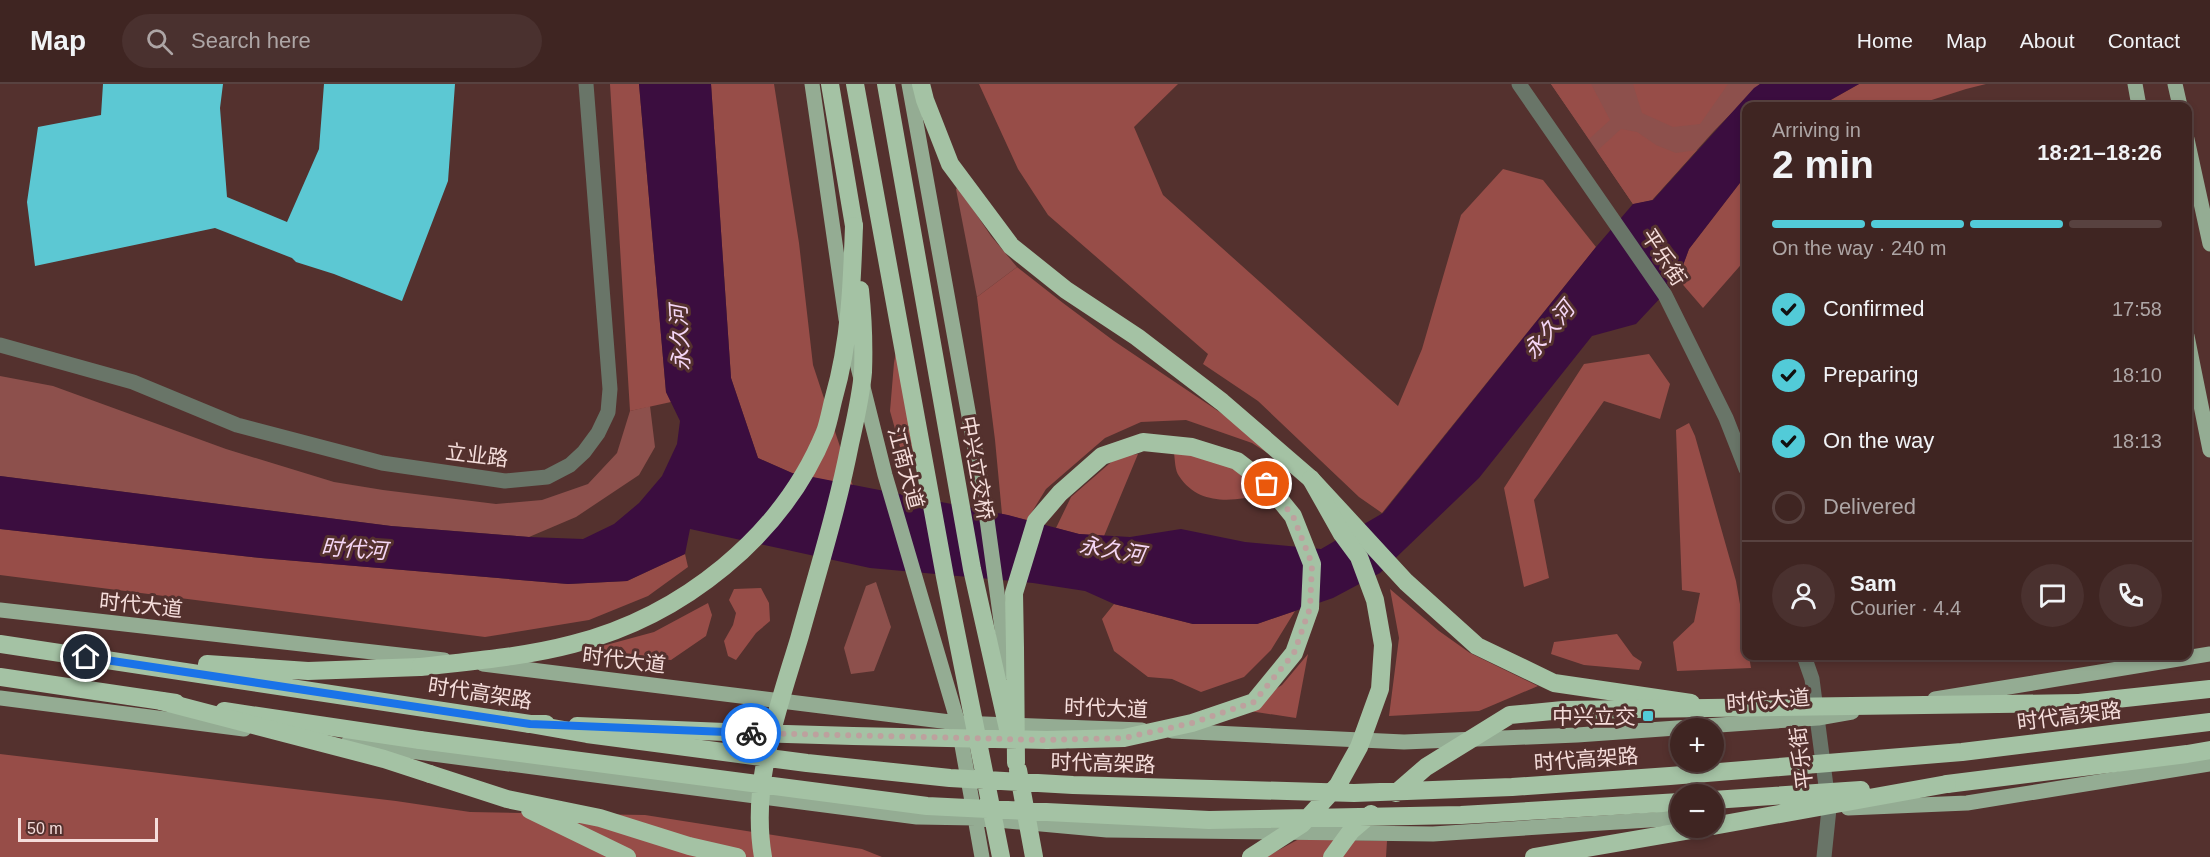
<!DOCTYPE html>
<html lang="en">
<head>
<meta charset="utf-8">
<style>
  body { margin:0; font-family:Helvetica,"Noto Sans SC",sans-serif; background:#4a312f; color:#f1f3f6; height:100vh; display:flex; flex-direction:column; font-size:22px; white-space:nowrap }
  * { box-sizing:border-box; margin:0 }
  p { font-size:20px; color:#ada5a5 }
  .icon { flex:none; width:33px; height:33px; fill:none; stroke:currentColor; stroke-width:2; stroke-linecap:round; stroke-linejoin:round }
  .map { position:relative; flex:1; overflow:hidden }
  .drawer { position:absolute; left:1742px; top:18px; width:450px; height:558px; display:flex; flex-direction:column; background:#3f2522; border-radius:12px; box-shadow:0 3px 9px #0003,0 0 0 2px #584240 }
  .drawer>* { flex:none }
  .buttons { position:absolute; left:1670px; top:634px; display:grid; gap:12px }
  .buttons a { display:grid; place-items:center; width:54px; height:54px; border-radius:50%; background:#3f2522; box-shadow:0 3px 9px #0003,0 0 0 2px #584240; font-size:30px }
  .scale { position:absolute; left:18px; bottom:15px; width:140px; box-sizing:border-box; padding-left:6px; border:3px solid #f5dddb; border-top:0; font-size:16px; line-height:21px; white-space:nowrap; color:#f5dddb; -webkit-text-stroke:4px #54312e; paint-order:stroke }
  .pin { position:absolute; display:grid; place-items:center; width:51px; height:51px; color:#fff; margin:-26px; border:3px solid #fff; border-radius:50%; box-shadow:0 2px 6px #0007 }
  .courier { position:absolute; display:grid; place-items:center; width:60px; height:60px; margin:-30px; border:4px solid #1a73e8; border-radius:50%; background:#fff; color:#222; box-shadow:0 2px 8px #0007 }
  .head em { font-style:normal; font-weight:700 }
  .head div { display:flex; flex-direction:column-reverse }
  .head { display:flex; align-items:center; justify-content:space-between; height:102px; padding:0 30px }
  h1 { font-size:39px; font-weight:700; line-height:45px }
  .bar { display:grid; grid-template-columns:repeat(4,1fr); gap:9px 6px; align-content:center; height:72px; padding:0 30px }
  .bar i { height:8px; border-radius:4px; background:#584240 }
  .bar .active { background:#52cbd8 }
  .bar p { grid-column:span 4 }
  .line { display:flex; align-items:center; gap:15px; padding:0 30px; border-top:2px solid #584240 }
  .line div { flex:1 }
  .round { display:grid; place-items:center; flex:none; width:63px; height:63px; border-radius:32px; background:#4a312f }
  ol { padding:0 30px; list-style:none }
  li { display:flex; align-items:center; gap:18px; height:66px }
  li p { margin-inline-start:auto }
  li .icon { padding:6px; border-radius:50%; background:#52cbd8; color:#111; stroke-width:4 }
  li:last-child { color:#ada5a5 }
  li i { width:33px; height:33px; border:3px solid #584240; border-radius:50% }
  header { display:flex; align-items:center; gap:36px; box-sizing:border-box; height:84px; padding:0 30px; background:#3f2522; border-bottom:2px solid #584240 }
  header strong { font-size:28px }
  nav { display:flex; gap:33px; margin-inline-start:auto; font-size:21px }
  .search { width:420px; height:54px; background:#4a312f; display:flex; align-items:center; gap:15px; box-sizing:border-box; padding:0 21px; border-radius:33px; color:#ada5a5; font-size:22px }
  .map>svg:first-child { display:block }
  .green { fill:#8d504c }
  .forest { fill:#974d48 }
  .water { fill:#3b0d3f }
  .building { fill:#5cc8d3 }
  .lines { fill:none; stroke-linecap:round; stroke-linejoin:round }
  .minor { stroke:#697568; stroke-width:15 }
  .major { stroke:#94ac93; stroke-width:15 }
  .highway { stroke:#a4c2a4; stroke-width:18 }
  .highway-bridge { stroke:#a4c2a4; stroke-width:18 }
  .done { stroke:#bda19e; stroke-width:6; stroke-dasharray:0 10.8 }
  .route { stroke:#1a73e8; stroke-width:8 }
  .poi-dot { fill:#52cbd8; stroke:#54312e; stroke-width:2 }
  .labels { text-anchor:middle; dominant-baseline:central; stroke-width:6; stroke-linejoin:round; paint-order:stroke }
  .street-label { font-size:21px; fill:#f5dddb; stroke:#54312e }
  .poi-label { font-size:21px; fill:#f5dddb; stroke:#54312e; text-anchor:end }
  .water-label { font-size:22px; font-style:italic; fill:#f5d7f6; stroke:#54312e }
</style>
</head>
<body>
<header>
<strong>Map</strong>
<div class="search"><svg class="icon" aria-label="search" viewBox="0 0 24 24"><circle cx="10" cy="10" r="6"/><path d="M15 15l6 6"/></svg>Search here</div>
<nav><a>Home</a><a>Map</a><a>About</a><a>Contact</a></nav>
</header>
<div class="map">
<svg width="2210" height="773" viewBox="0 0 2210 773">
  <rect width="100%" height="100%" fill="#54312e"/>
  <path class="green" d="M 1551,0 L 1760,0 L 1714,47 L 1652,116 L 1633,120 Z
    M 958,103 L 991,152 L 1017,183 L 977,213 L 956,105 Z
    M 0,292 L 53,302 L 226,365 L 334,398 L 383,406 L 496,420 L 542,416 L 588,400 L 617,369 L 630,327 L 650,322 L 655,363 L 639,391 L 576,433 L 529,453 L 391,442 L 0,392 Z
    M 876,498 L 891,543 L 874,587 L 851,590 L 844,564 L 866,502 Z"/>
  <path class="forest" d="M 610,0 L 639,0 L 666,308 L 671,318 L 630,327 Z
    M 711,0 L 774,0 L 799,159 L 813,281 L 853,402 L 792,389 L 758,374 L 731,294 Z
    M 979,0 L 1178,0 L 1134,43 L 1163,111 L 1398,322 L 1422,265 L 1461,131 L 1503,85 L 1543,96 L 1596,163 L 1382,429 L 1359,413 L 1258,317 L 1203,280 L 1208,270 L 1048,131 L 1018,85 Z
    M 1551,0 L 1591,0 L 1610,36 L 1589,55 Z
    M 1633,0 L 1728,0 L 1700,40 L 1673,43 L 1642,29 Z
    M 1859,0 L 1986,0 L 1966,5 L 1913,22 L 1820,22 Z
    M 1621,45 L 1637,48 L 1656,61 L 1676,69 L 1697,66 L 1652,116 L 1633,120 L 1597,67 Z
    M 1746,91 L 1746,175 L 1703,224 L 1678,195 L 1689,165 Z
    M 1017,183 L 1063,219 L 1114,257 L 1233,337 L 1269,370 L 1252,359 L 1186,336 L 1141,338 L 1105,354 L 1046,405 L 1027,436 L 1002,430 L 995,356 L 977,213 Z
    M 896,267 L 919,377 L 905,381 L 890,327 L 894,279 Z
    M 1649,270 L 1670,300 L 1660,335 L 1604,317 L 1534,416 L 1549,494 L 1524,503 L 1504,404 L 1584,280 Z
    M 1689,339 L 1695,352 L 1736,497 L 1746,555 L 1746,572 L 1749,572 L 1751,584 L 1677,587 L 1673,558 L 1694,538 L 1700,509 L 1682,506 L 1676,346 Z
    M 1192,366 L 1236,381 L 1265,402 L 1261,411 C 1231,418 1198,421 1179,392 C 1175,387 1175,376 1174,369 Z
    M 1138,370 L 1104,452 L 1079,450 L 1056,444 L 1071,413 L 1117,373 Z
    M 0,445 L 261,474 L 568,500 L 627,497 L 685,470 L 688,483 L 648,512 L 589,536 L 485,553 L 0,491 Z
    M 761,504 L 769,519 L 770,537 L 756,549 L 736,576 L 728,572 L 724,557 L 733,541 L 736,529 L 729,516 L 734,505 Z
    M 1390,505 L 1439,547 L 1470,569 L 1538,602 L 1479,627 L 1389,632 L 1399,554 Z
    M 708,519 L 712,531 L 706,552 L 671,576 L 584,567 L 654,548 Z
    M 1114,520 L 1193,540 L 1257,540 L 1295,527 L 1271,566 L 1244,593 L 1201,608 L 1172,595 L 1148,593 L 1114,567 L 1102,535 Z
    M 1617,550 L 1633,572 L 1642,578 L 1639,586 L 1584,581 L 1551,570 L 1554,558 Z
    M 1308,570 L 1296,634 L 1243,626 L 1282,601 Z
    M 0,670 L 396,717 L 470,728 L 645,731 L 862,765 L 882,773 L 0,773 Z
    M 1299,755 L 1387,757 L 1386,773 L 1266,773 Z"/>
  <path class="water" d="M 639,0 L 711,0 L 731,294 L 758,374 L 792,389 L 1008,431 L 1079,450 L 1130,453 L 1181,445 L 1245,458 L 1321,465 L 1383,429 L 1596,163 L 1633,120 L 1653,116 L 1754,4 L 1760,0 L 1859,0 L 1820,22 L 1746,22 L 1746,91 L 1689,165 L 1678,195 L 1636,240 L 1592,252 L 1479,394 L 1380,489 L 1333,514 L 1257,540 L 1193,540 L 1114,520 L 1085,507 L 1033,499 L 870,484 L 690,445 L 685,470 L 627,497 L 568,500 L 261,474 L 0,445 L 0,392 L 391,442 L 529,453 L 583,455 L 614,440 L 639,419 L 662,392 L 677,360 L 680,337 L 666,308 Z"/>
  <path class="building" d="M 103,0 L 223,0 L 220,24 L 227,113 L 287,138 L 319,65 L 324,0 L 455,0 L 448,97 L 402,217 L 334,190 L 296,178 L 292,174 L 215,144 L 35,182 L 27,118 L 38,43 L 101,31 Z"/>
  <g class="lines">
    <path class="minor" d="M 1519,0 L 1665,211 L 1726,334 L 1746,385
      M 0,261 L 133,298 L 237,341 L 382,379 L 505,397 L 547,393 L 570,381 L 584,368 L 598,349 L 608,328 L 610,305 L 586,0
      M 1804,572 L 1812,595 L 1829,725 L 1824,773"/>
    <path class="major" d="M 812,0 L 846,235 L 885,391 L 958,639 L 982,773
      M 909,0 L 985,421 L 1008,588
      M 2135,0 L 2139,22
      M 2175,0 L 2180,22
      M 2187,55 L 2210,160
      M 2187,252 L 2210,366
      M 0,526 L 444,576
      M 483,580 L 958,639 L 1142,646
      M 0,614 L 244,645
      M 1935,615 L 2210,570
      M 1172,647 L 1404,658 L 1577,651 L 1818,634 L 1852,628
      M 348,659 L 917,733 L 976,734 L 1107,746 L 1433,750 L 1680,734
      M 1848,724 L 1967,719 L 2210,680"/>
    <path class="highway" d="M 830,0 L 854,142
      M 921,0 L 925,16 L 950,80 L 1011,162 L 1066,206 L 1137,253 L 1222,318 L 1311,395 L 1406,498 L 1477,562 L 1554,599 L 1691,619
      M 0,560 L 530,640 L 546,640
      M 207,580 L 308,587 L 420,583
      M 0,593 L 176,619
      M 2079,619 L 2210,605
      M 224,627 L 420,656
      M 577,642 L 725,648
      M 430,690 L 507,715 L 600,734 L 689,762 L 737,773
      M 1947,700 L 2187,670 L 2210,666
      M 530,726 L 627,773
      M 1534,773 L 1703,744"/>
    <path class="highway-bridge" d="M 855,0 L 945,493 L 1001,773
      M 886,0 L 972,485 L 1008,645
      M 420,583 C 471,577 524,573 573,560 C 682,532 782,453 825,348 C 829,337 831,324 834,313 C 850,257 852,200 854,142
      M 161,617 L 384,675 L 430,690
      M 530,640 L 587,650 L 807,679 L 950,694 L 1073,701 L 1354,709 L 1512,703 L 1670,692 L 1962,668 L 2210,638
      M 725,648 L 853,652 L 1047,656 L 1124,654 L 1192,639 L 1254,618 L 1294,569 L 1310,524 L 1312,480 L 1293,432 L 1267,400 L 1237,377 L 1192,363 L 1143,358 L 1102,372 L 1060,409 L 1036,437 L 1014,509 L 1015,564 L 1016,679
      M 420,656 L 927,722 L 1209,736 L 1461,731 L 1680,718
      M 1018,686 L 1034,773
      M 1396,709 L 1426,683 L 1510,631 L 1563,626 L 2079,619
      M 1713,716 L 1861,706
      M 1713,742 L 1947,700
      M 763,773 C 750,699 778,625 799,555 C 817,490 837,426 850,360 C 855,337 861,312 863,288 C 864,261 863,234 860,206
      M 1251,773 L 1302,740 L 1338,701 L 1359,663 L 1380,605 L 1383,561 L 1375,516 L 1359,473 L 1342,450 L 1311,395
      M 1332,773 L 1351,747 L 1371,730"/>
  </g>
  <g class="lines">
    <path class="done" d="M 751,649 L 1047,656 L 1124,654 L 1192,639 L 1254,618 L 1294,569 L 1310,524 L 1312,480 L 1293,432 L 1267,400"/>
    <path class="route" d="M 86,573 L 530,640 L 751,649"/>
  </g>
  <rect class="poi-dot" x="1642" y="626" width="12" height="12" rx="3"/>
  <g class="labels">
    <g class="street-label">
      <text transform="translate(1664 173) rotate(57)">平乐街</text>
      <text transform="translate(477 371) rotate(7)">立业路</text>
      <text transform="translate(906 384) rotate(75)">江南大道</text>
      <text transform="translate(977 384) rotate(80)">中兴立交桥</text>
      <text transform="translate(141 521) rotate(6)">时代大道</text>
      <text transform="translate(624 576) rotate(7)">时代大道</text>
      <text transform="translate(480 609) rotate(9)">时代高架路</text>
      <text transform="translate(1768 616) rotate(-4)">时代大道</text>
      <text transform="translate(1106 624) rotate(2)">时代大道</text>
      <text transform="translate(2069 632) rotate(-7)">时代高架路</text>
      <text transform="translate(1801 674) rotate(-97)">平乐街</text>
      <text transform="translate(1586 675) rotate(-4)">时代高架路</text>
      <text transform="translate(1103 679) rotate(2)">时代高架路</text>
    </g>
    <g class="poi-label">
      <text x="1636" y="632">中兴立交</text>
    </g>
    <g class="water-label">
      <text transform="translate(1549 246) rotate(-51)">永久河</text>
      <text transform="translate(680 254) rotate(-93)">永久河</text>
      <text transform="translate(354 465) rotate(4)">时代河</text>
      <text transform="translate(1112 466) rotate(9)">永久河</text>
    </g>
  </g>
</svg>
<div class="buttons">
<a>+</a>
<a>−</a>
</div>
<div class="scale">50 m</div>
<div class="pin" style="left:1267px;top:400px;background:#ea580c"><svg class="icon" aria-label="bag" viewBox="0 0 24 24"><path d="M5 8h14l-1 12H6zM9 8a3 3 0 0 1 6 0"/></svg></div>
<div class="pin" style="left:86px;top:573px;background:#1f2937"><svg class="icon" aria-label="home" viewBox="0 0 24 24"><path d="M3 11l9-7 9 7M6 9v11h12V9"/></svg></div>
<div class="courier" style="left:751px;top:649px"><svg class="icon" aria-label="bike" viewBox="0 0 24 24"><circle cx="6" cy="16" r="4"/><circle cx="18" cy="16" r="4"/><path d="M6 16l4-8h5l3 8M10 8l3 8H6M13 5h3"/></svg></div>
<section class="drawer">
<div class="head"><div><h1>2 min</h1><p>Arriving in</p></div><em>18:21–18:26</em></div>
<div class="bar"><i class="active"></i><i class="active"></i><i class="active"></i><i></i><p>On the way · 240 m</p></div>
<ol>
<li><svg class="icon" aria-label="check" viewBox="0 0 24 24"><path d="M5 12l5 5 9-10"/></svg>Confirmed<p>17:58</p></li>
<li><svg class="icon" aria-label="check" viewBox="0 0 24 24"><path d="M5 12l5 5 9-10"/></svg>Preparing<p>18:10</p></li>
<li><svg class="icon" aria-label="check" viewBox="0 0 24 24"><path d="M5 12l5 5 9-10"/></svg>On the way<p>18:13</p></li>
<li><i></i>Delivered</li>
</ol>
<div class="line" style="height:108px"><a class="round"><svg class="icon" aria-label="person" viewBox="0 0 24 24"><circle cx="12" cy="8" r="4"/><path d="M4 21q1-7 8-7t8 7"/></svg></a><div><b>Sam</b><p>Courier · 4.4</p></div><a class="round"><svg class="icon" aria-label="chat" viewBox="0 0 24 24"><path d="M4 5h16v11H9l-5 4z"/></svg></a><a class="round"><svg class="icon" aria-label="phone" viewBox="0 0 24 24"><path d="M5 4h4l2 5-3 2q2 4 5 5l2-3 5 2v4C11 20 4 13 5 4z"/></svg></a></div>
</section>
</div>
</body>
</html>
